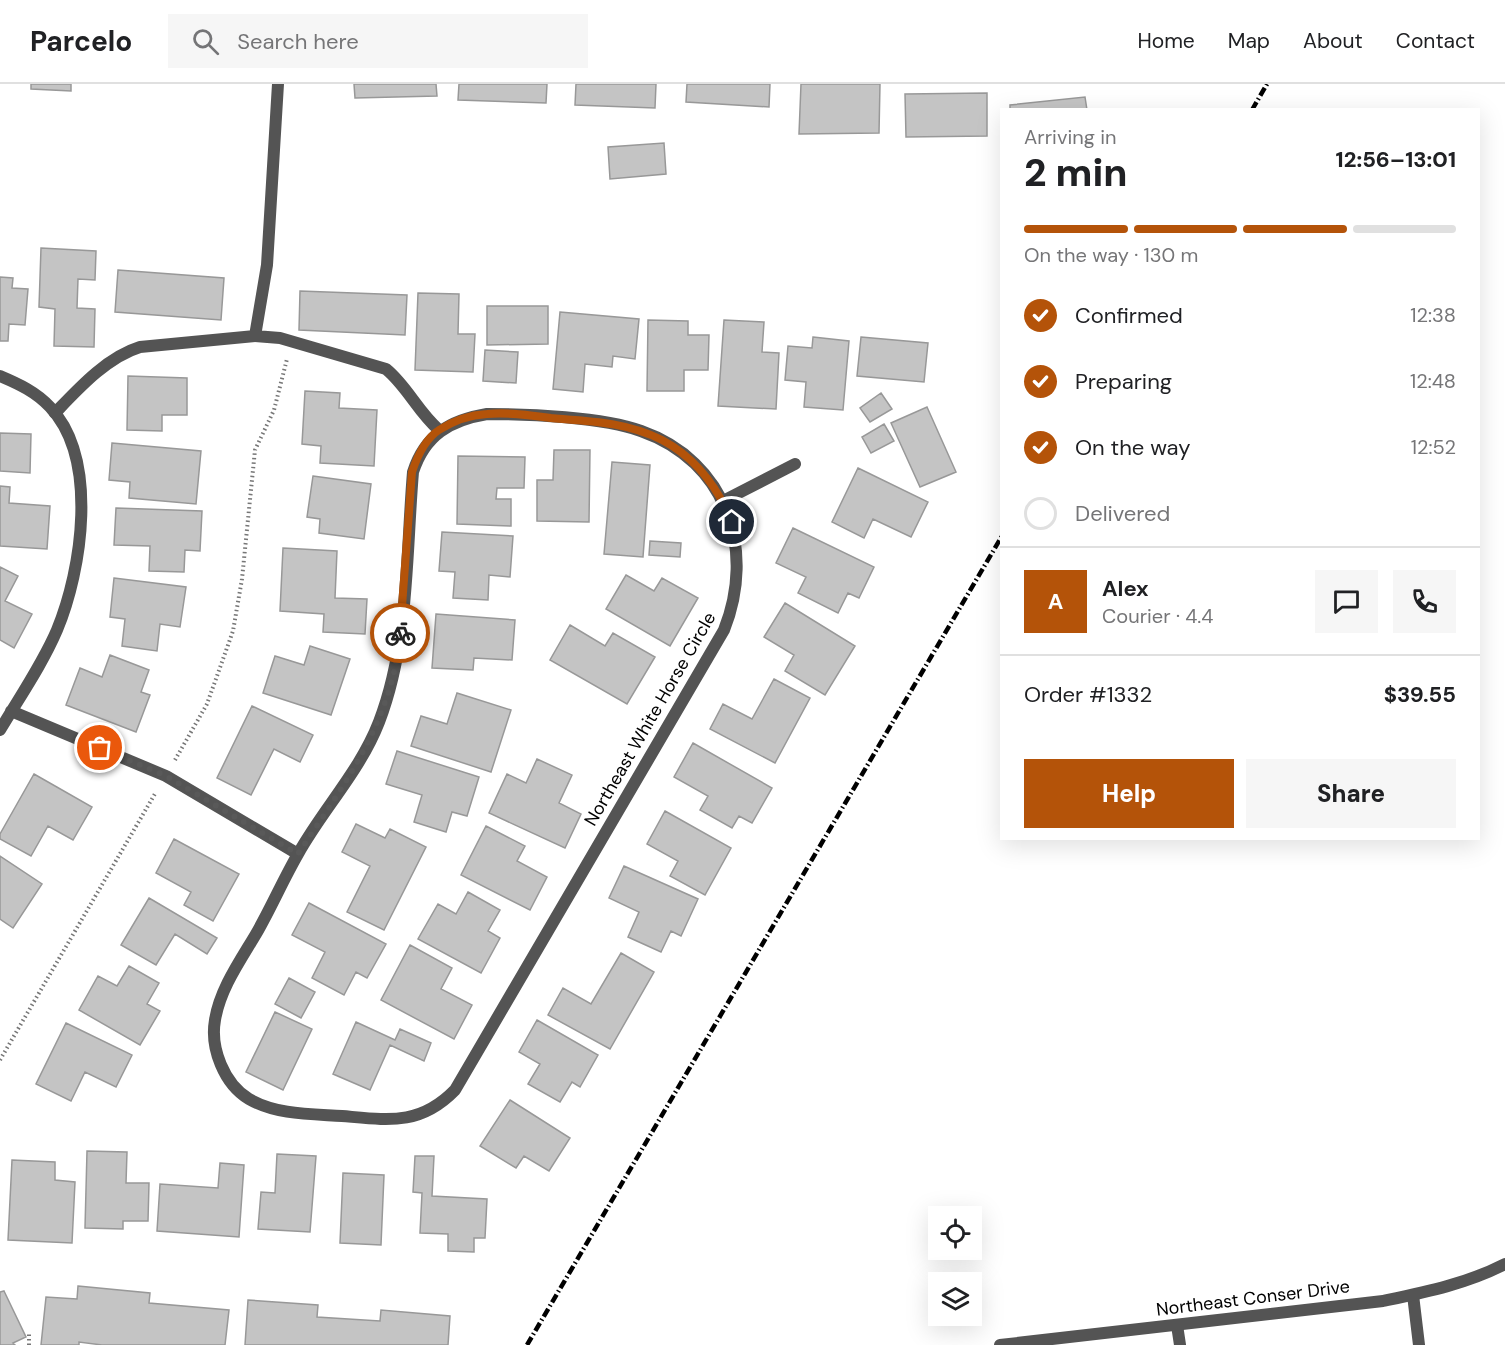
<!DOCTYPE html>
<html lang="en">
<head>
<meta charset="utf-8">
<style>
  body { margin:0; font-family:"DM Sans",sans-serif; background:#f6f6f6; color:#202124; height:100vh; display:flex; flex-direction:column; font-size:22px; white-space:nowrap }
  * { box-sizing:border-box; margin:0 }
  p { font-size:20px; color:#757577 }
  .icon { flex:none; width:33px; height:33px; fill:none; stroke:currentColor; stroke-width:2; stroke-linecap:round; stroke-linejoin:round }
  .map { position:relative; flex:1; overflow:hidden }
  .details { position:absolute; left:1000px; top:24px; width:480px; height:732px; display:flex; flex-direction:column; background:#fff; border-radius:0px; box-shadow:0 6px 24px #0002 }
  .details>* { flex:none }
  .fabs { position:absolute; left:928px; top:1122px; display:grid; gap:12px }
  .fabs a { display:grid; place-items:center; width:54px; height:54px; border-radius:0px; background:#fff; box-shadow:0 6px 24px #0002; font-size:30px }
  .pin { position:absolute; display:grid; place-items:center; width:51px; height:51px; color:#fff; margin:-26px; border:3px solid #fff; border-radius:50%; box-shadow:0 2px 6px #0007 }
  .courier { position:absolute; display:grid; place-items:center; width:60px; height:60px; margin:-30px; border:4px solid #b45309; border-radius:50%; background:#fff; color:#222; box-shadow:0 2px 8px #0007 }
  .summary em { font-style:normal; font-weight:800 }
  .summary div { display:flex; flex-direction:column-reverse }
  .summary { display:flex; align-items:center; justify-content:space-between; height:102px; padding:0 24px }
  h1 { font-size:39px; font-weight:800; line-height:45px }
  .bar { display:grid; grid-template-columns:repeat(4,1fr); gap:9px 6px; align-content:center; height:72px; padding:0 24px }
  .bar i { height:8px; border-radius:4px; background:#e0e0e0 }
  .bar .selected { background:#b45309 }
  .bar p { grid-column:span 4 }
  .line { display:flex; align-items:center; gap:15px; padding:0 24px; border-top:2px solid #e0e0e0 }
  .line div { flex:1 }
  .round { display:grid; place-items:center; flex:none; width:63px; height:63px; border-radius:0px; background:#f6f6f6 }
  ol { padding:0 24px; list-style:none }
  li { display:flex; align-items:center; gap:18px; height:66px }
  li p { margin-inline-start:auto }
  li .icon { padding:6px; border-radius:50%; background:#b45309; color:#fff; stroke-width:4 }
  li:last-child { color:#757577 }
  li i { width:33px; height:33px; border:3px solid #e0e0e0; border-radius:50% }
  .action { display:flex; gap:12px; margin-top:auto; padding:12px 24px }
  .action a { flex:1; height:69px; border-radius:0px; background:#b45309; color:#fff; font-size:24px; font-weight:800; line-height:69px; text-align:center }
  .action a+a { background:#f6f6f6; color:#202124 }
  header { display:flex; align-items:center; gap:36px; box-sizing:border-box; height:84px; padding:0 30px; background:#fff; border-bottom:2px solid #e0e0e0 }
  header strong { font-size:28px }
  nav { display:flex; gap:33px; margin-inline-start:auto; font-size:21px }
  .search { width:420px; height:54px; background:#f6f6f6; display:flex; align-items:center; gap:15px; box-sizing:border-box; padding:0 21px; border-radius:0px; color:#757577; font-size:22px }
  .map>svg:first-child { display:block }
  .building { fill:#c4c4c4; stroke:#989898; stroke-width:1.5 }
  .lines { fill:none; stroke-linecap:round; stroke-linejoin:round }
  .path { stroke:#767676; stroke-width:4; stroke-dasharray:1.5 3; stroke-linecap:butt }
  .service { stroke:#545454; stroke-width:12 }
  .minor { stroke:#545454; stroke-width:12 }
  .tertiary { stroke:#545454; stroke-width:12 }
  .rail { stroke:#000; stroke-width:4.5; stroke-dasharray:9 3 1.5 3; stroke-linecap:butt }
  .done { stroke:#595959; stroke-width:6; stroke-dasharray:0 10.8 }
  .route { stroke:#b45309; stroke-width:8 }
  .labels { text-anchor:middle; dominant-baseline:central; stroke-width:4.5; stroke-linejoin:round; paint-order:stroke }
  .street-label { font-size:18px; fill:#000; stroke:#fff }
</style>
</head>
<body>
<header>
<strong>Parcelo</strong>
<div class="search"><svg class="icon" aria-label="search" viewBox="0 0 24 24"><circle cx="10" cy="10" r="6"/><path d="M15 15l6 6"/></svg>Search here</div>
<nav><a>Home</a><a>Map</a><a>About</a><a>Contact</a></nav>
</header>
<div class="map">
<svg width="1505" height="1261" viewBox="0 0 1505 1261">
  <rect width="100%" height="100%" fill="#fff"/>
  <path class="building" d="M 31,0 L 71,0 L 71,7 L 31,5 Z
    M 354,0 L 436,0 L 437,12 L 355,14 Z
    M 459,0 L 547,0 L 546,19 L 458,16 Z
    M 576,0 L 656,0 L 655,24 L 575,21 Z
    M 687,0 L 770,0 L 769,23 L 686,18 Z
    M 801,0 L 880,0 L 879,49 L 799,50 Z
    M 987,9 L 987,52 L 906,53 L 905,10 Z
    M 1085,13 L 1087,26 L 1010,26 L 1010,21 Z
    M 664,59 L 666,90 L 610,95 L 608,63 Z
    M 41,164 L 96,167 L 95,196 L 78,195 L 77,224 L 95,225 L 94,263 L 54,262 L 55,225 L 39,223 Z
    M 118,186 L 224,194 L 221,236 L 115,228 Z
    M 0,193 L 13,194 L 12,204 L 28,205 L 25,241 L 9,240 L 8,257 L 0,257 Z
    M 300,207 L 407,211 L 405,251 L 299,246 Z
    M 418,209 L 459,210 L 458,250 L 475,250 L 473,288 L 415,286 Z
    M 487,222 L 548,222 L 548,260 L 487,261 Z
    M 560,228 L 639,235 L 635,275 L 613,272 L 612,283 L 585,280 L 583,308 L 553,305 Z
    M 648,236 L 688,237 L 688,251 L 709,251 L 708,286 L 684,286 L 684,307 L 647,307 Z
    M 724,236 L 764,238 L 762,268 L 779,269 L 776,325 L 718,322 Z
    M 813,253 L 849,257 L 843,326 L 804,323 L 806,298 L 785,296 L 788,262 L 812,264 Z
    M 861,253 L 928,259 L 924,298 L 857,292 Z
    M 485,266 L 518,268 L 516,299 L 483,297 Z
    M 128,292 L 187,294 L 187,331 L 162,331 L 162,347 L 127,346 Z
    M 305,307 L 340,309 L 339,324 L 377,326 L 374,382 L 320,379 L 321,362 L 302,360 Z
    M 881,309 L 892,325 L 870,338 L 860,324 Z
    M 927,323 L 956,388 L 920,403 L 891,339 Z
    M 884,340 L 894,357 L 871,369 L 862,353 Z
    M 0,349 L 31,350 L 30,389 L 0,387 Z
    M 112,359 L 201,367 L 196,420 L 129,414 L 130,398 L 109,396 Z
    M 554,366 L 590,366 L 589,438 L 537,437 L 537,396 L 553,396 Z
    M 458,372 L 525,373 L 524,404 L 497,404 L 496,415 L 511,415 L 511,442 L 457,440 Z
    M 612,378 L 650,381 L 643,473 L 604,470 Z
    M 858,384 L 928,418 L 911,453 L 873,435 L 864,454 L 832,438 Z
    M 313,392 L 371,400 L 364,455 L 319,449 L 320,435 L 307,433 Z
    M 0,402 L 10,403 L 9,419 L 50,422 L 47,465 L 0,462 Z
    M 116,424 L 202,427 L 200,467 L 185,466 L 184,488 L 149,487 L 150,462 L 114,461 Z
    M 793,444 L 874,483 L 859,514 L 848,509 L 838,529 L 798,509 L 806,493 L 776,479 Z
    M 442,448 L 513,452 L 510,493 L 489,491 L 488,516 L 453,514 L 455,488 L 439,487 Z
    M 650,457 L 681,459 L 680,473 L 649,471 Z
    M 283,464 L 337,467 L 335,514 L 367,515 L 365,550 L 323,548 L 324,530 L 280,527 Z
    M 0,483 L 18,492 L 5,517 L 32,530 L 14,564 L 0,556 Z
    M 626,491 L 654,507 L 662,494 L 698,514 L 670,562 L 606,525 Z
    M 114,494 L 186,503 L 180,543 L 160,540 L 157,567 L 122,562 L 125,535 L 110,533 Z
    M 785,519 L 855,562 L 825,611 L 785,587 L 794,571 L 764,553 Z
    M 436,530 L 515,536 L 512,576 L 474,574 L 473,586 L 432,584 Z
    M 570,541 L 605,562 L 613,549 L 655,573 L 627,620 L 550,576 Z
    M 310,562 L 350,575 L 331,631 L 263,609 L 275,572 L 304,581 Z
    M 110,571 L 149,586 L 141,608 L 150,611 L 136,648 L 66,621 L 80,584 L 102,593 Z
    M 774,595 L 810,614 L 775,679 L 710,645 L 723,620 L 752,635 Z
    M 457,609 L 511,626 L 491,688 L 411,662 L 421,632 L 447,640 Z
    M 252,622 L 313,651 L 300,678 L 274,665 L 251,711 L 217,694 Z
    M 693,659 L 772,704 L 752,739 L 739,732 L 732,744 L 700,726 L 708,712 L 674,693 Z
    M 397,667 L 479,693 L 467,732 L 452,728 L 446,748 L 414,738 L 422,711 L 386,700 Z
    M 537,675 L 572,691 L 559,719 L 581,730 L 565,764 L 489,729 L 507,690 L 526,699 Z
    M 34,690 L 92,723 L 73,756 L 48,742 L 31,772 L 0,755 L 0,750 Z
    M 665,727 L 731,764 L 705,811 L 670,792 L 678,777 L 647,760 Z
    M 356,740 L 385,754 L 390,745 L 426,763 L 384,846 L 347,828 L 370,782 L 342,768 Z
    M 486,742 L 525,762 L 517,777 L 547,793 L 530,826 L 461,791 Z
    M 174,755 L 239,790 L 213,837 L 184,821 L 191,808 L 156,789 Z
    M 0,772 L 42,800 L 13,844 L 0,835 Z
    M 624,782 L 698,815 L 681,852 L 671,847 L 661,868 L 628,853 L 639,828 L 609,814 Z
    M 468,808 L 500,826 L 488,847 L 500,854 L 481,889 L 418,855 L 438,820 L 456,830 Z
    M 149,814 L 217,854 L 207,870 L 175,850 L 156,881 L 121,861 Z
    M 309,819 L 386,860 L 367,894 L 356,888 L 344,911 L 312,894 L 325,868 L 292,851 Z
    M 410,861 L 452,884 L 441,905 L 472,921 L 454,955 L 381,916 Z
    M 621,869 L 654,888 L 610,965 L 548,931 L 563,904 L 591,920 Z
    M 129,882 L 159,899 L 147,920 L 160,927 L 140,961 L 79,926 L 98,892 L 117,902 Z
    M 289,894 L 315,908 L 301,934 L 275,920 Z
    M 275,928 L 312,945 L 283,1006 L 246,988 Z
    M 537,936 L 598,971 L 580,1003 L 572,998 L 560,1018 L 528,1000 L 540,980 L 519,968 Z
    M 356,938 L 395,956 L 400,945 L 431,959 L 424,977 L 390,961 L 370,1006 L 333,990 Z
    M 66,939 L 132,971 L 116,1003 L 85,988 L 71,1017 L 36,1000 Z
    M 510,1016 L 570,1054 L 549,1087 L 524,1072 L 516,1084 L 480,1062 Z
    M 87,1067 L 127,1068 L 126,1099 L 149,1099 L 148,1137 L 123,1137 L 123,1145 L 85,1144 Z
    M 277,1070 L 316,1072 L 310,1148 L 258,1145 L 261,1108 L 275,1109 Z
    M 415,1072 L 434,1072 L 432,1112 L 487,1115 L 485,1154 L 474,1154 L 474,1168 L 448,1167 L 448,1150 L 420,1149 L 422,1109 L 413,1108 Z
    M 12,1076 L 55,1078 L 55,1096 L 75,1098 L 72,1159 L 8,1156 Z
    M 220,1079 L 244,1081 L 239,1153 L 157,1147 L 160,1100 L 218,1104 Z
    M 343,1089 L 384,1091 L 381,1161 L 340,1159 Z
    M 78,1202 L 150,1209 L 149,1219 L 229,1226 L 225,1261 L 102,1261 L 79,1258 L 79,1261 L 41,1261 L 46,1213 L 77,1215 Z
    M 4,1207 L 26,1253 L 13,1259 L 15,1261 L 0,1261 L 0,1208 Z
    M 248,1216 L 318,1221 L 317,1233 L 380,1237 L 381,1226 L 450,1232 L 448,1261 L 245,1261 Z"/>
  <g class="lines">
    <path class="path" d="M 175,676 L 207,620 L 233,547 L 242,495 L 255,366 L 274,326 L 287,275
      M 0,976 L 156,708
      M 29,1261 L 29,1250"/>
    <path class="service" d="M 255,252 L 267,181 L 278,0
      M 55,329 C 78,305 107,273 140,263 L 255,252 L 280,254 L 386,285 C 407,302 418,328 439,346"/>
    <path class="minor" d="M 0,292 C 19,300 36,308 50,323 C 99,375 82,486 57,546 C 42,581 19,614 0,646
      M 487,330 C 528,330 603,333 641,347 C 727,377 756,466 724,546 L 455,1006 C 420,1042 388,1036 342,1032 C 311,1030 277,1031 249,1015 C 224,1000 210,964 215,936 C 220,905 240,877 256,850 C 271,824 283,796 298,770 C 323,725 360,687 379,638 C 409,560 406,471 413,388 C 425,351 450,336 487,330 Z
      M 723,417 L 795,380
      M 11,627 L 166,692 L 298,770
      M 1413,1211 L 1419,1261
      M 1177,1241 L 1180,1261"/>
    <path class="tertiary" d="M 1000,1261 L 1383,1217 C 1426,1208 1466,1200 1505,1180"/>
    <path class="rail" d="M 1252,26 L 1267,0
      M 527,1261 L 1002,452"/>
  </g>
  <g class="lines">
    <path class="done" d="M 100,664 L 166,692 L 298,770 C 344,701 394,634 400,549"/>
    <path class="route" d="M 400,549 L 412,388 C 417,373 425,355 439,346 C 453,337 470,331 487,330 C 508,328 530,331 551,334 C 589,337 627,338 662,356 C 696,374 718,404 732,438"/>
  </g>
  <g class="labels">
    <g class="street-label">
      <text transform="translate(650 635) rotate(-60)">Northeast White Horse Circle</text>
      <text transform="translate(1253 1214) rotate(-7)">Northeast Conser Drive</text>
    </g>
  </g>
</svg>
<div class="fabs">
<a><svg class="icon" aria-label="locate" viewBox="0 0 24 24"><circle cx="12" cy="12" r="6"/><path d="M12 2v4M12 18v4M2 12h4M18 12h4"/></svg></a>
<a><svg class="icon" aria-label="layers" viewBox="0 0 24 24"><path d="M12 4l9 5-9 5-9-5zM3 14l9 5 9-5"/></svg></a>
</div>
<div class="pin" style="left:100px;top:664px;background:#ea580c"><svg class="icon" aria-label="bag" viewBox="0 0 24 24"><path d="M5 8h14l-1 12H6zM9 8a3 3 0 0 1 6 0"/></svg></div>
<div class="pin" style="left:732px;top:438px;background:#1f2937"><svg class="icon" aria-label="home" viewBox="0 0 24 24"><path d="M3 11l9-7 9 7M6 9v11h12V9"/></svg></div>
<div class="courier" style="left:400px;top:549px"><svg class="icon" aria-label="bike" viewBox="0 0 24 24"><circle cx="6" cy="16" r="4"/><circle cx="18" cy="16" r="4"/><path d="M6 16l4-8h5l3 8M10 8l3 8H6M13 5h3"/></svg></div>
<section class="details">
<div class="summary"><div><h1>2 min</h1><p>Arriving in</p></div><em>12:56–13:01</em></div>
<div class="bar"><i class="selected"></i><i class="selected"></i><i class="selected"></i><i></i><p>On the way · 130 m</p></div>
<ol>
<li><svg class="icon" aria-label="check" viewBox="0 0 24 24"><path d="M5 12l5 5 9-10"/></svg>Confirmed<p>12:38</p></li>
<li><svg class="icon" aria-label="check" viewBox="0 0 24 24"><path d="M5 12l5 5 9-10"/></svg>Preparing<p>12:48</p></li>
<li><svg class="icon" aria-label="check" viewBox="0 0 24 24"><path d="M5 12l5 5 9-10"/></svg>On the way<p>12:52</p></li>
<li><i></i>Delivered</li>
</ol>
<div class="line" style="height:108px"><b class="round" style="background:#b45309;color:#fff">A</b><div><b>Alex</b><p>Courier · 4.4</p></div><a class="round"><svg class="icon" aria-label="chat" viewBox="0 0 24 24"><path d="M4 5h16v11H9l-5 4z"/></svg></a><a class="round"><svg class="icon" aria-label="phone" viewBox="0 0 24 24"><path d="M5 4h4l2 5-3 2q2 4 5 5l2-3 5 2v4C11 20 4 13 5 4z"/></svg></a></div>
<div class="line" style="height:78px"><div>Order #1332</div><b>$39.55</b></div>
<div class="action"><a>Help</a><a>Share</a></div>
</section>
</div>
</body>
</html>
